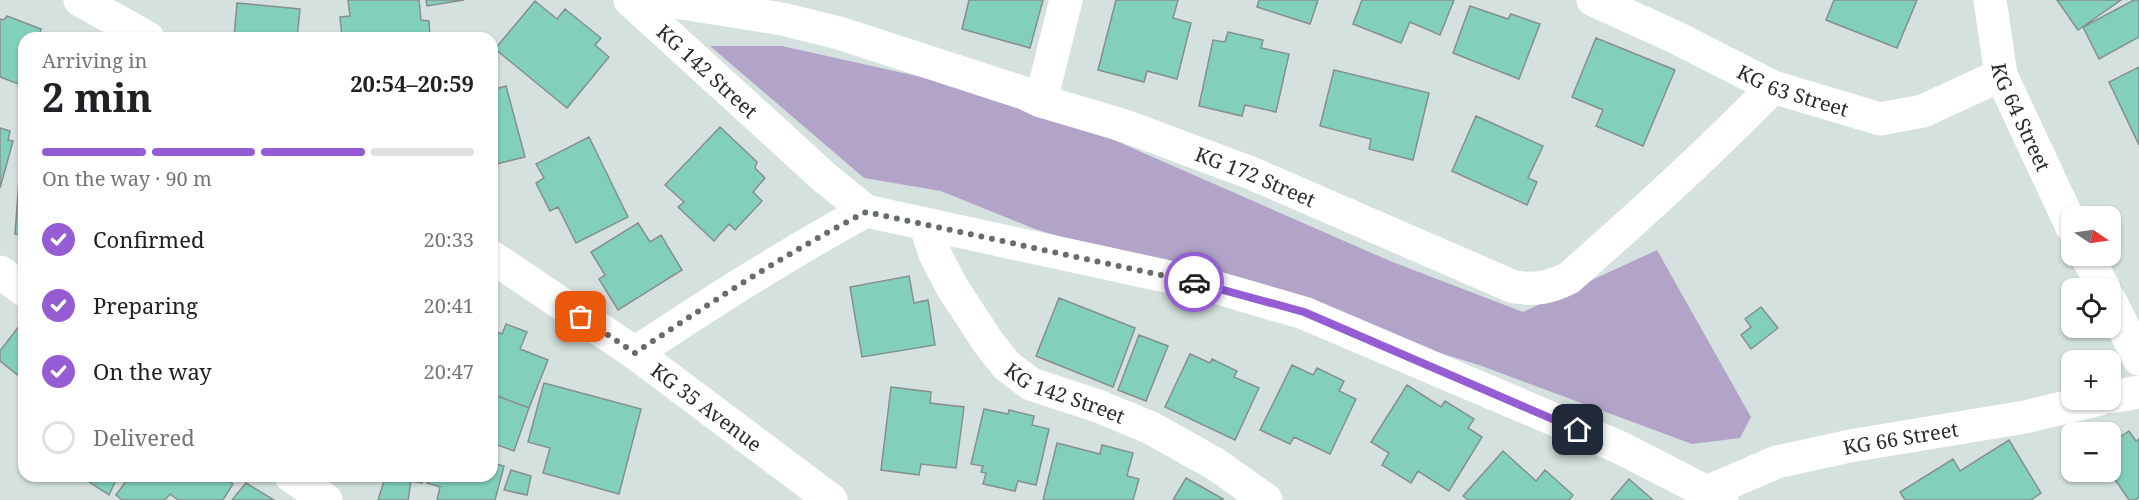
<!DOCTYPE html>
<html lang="en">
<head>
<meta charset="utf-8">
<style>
  body { margin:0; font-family:"Noto Serif",serif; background:#f2f2f2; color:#202124; height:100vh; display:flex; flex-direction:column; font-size:22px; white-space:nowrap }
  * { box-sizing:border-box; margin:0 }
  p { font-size:20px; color:#757577 }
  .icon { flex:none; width:33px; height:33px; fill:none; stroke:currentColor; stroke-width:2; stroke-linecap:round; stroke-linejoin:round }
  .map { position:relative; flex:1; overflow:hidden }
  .side { position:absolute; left:18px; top:32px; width:480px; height:450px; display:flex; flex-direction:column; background:#fff; border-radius:18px; box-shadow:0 2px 4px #0004 }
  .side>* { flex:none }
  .needle { width:39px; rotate:103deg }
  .tools { position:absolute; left:2061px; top:206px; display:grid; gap:12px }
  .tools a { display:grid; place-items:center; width:60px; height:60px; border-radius:12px; background:#fff; box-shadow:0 2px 4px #0004; font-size:30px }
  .pin { position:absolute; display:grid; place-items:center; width:51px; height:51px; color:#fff; margin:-26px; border-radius:12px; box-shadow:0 3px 9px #0006 }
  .courier { position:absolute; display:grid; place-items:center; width:60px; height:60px; margin:-30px; border:4px solid #955cd4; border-radius:50%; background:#fff; color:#222; box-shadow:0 2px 8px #0007 }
  .headline em { font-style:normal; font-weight:700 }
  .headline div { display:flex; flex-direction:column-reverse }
  .headline { display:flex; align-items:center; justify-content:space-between; height:102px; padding:0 24px }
  h1 { font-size:39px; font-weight:700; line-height:45px }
  .bar { display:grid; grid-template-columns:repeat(4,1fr); gap:9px 6px; align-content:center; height:72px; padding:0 24px }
  .bar i { height:8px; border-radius:4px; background:#e0e0e0 }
  .bar .active { background:#955cd4 }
  .bar p { grid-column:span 4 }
  ol { padding:0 24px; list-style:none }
  li { display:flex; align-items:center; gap:18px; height:66px }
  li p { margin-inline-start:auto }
  li .icon { padding:6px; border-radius:50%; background:#955cd4; color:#fff; stroke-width:4 }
  li:last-child { color:#757577 }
  li i { width:33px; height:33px; border:3px solid #e0e0e0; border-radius:50% }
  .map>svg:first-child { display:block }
  .green { fill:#b2a4c8 }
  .building { fill:#82d0bc; stroke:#85908c; stroke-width:1.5 }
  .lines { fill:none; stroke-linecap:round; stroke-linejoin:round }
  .minor { stroke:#fff; stroke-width:33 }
  .done { stroke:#666d6b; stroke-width:6; stroke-dasharray:0 10.8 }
  .route { stroke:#955cd4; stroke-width:8 }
  .labels { text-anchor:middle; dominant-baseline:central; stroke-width:4.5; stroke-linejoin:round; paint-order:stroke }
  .street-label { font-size:20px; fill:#2a2f2d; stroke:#e2eeeb }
</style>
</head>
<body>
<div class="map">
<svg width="2139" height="500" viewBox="0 0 2139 500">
  <rect width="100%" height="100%" fill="#d5e1de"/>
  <path class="green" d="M 710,46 L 782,46 L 1020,99 L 1390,261 L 1523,312 L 1657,250 L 1751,417 L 1740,438 L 1692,444 L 1479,365 L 1035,229 L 941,191 L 864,178 Z"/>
  <path class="building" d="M 348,0 L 419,0 L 421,20 L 429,21 L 430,38 L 342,38 L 340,17 L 350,16 Z
    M 426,0 L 464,0 L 427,6 Z
    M 969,0 L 1043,0 L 1030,48 L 962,29 Z
    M 1116,0 L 1178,0 L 1173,18 L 1191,23 L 1177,79 L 1147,71 L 1144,82 L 1098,70 Z
    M 1259,0 L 1318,0 L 1310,24 L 1257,7 Z
    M 1362,0 L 1454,0 L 1440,35 L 1410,22 L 1401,43 L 1353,24 Z
    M 1834,0 L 1917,0 L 1897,48 L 1826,20 Z
    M 2057,0 L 2121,0 L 2078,30 Z
    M 2134,0 L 2139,0 L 2139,37 L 2099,59 L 2083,27 Z
    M 535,1 L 557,19 L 565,9 L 601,38 L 595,45 L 609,57 L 567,108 L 495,49 Z
    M 237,3 L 300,9 L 297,38 L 234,38 Z
    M 1470,6 L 1508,19 L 1511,14 L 1540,24 L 1519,79 L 1453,53 Z
    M 7,16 L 41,29 L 40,33 L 51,38 L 24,38 L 24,86 L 0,77 L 0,19 L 4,20 Z
    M 1228,32 L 1263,40 L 1261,48 L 1289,54 L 1276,112 L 1245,105 L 1242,116 L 1199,106 L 1213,40 L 1225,42 Z
    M 1596,38 L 1675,70 L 1643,146 L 1596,126 L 1603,110 L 1572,97 Z
    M 2139,67 L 2139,145 L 2109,82 Z
    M 1334,70 L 1429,93 L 1413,160 L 1369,149 L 1371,139 L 1320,126 Z
    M 506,86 L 525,157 L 492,165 L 492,90 Z
    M 1476,116 L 1543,146 L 1528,178 L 1537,182 L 1527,205 L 1452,171 Z
    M 720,127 L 757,162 L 755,168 L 765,178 L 753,192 L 762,201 L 735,230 L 729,224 L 714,241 L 678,207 L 684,202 L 665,185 Z
    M 0,128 L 10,131 L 8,140 L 13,141 L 0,188 Z
    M 589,137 L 628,217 L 576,243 L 558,207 L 550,211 L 536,183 L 544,178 L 536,164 Z
    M 19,181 L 24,181 L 24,234 L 15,234 Z
    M 638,223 L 650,242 L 661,235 L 682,270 L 618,310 L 599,279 L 605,275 L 591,252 Z
    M 909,276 L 914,303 L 928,300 L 935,345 L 862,357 L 850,287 Z
    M 1059,298 L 1135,328 L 1113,387 L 1036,356 Z
    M 1761,307 L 1778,328 L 1751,349 L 1741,335 L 1751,327 L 1745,319 Z
    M 506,324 L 527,332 L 520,349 L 548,360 L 529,408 L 492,394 L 492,330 L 502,334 Z
    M 20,325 L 24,328 L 24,380 L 0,361 L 0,351 Z
    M 1139,335 L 1168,346 L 1146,401 L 1118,390 Z
    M 1190,354 L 1210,363 L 1212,359 L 1237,371 L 1234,377 L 1259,388 L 1235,440 L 1165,407 Z
    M 1292,365 L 1313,375 L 1317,368 L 1344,381 L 1339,391 L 1356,399 L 1330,454 L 1294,437 L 1290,444 L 1260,430 Z
    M 544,383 L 641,409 L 619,494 L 543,473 L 550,448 L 528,442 Z
    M 1407,385 L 1441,407 L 1445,401 L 1474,419 L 1468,428 L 1482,437 L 1449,491 L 1418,471 L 1411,483 L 1382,465 L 1389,453 L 1371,442 Z
    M 891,387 L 931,392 L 930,403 L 964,407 L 956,468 L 921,464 L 919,475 L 881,470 Z
    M 492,394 L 529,408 L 514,451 L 492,443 Z
    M 984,409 L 1008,414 L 1009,410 L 1034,416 L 1032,425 L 1049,429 L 1036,485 L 1018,481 L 1015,491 L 983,484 L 986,473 L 981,472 L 983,466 L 971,464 Z
    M 2129,431 L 2136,441 L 2139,439 L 2139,497 L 2135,500 L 2129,500 L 2109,471 L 2110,444 Z
    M 2009,440 L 2041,493 L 2031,500 L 1905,500 L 1900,492 L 1953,459 L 1960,471 Z
    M 1057,443 L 1100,454 L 1102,445 L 1133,453 L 1127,476 L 1139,479 L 1133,500 L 1043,500 Z
    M 1503,451 L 1536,481 L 1545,470 L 1573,495 L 1569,500 L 1468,500 L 1463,496 Z
    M 492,463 L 504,466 L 495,500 L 437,500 L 440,487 L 427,483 L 429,476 L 492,476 Z
    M 511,470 L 531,476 L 527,495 L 504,490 Z
    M 80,476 L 109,476 L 116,480 L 109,495 Z
    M 130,476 L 222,476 L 233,484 L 223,500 L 178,500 L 170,494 L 165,500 L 122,500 L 116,495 Z
    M 365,476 L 423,476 L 422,483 L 411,481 L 408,500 L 378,500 L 384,481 Z
    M 1186,478 L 1223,499 L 1222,500 L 1173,500 Z
    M 1629,479 L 1653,500 L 1611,500 Z
    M 246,483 L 274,500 L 232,500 Z"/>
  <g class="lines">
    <g class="minor">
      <path d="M 80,0 L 148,38"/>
      <path id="s1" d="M 630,0 L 824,177 L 866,211"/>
      <path id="s2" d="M 663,0 L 782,19 L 839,33 L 1024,93 L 1041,101 L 1125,126 L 1251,173 L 1514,287 C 1537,290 1548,288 1569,278 C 1639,216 1708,154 1773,87"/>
      <path id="s3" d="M 1593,0 L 1675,37 L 1773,87 L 1880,119 L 1923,111 L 2001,75"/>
      <path id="s4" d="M 1990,0 L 2001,75 L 2072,227"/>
      <path d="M 1041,101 L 1066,0"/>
      <path id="s5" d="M 925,224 L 935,254 L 952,287 L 988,342 L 1007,366 L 1031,384 L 1098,406 L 1151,428 L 1217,465 L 1266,500"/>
      <path d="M 2086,255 L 2104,288"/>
      <path id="s6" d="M 492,257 L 635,353 L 831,500"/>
      <path d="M 0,272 L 24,290"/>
      <path d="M 2110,300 L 2139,359"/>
      <path d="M 635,353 C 710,303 786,254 866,211 L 1211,286 L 1304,313 L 1621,448 L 1722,500"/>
      <path d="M 2110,397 L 2139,392"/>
      <path d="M 291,476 L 326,500"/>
      <path id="s7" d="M 1707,492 L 1777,462 L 1850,446 L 2025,417 L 2100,399"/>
    </g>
  </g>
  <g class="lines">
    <path class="done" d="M 581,317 L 635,353 C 710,303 786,253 866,212 L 1194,282"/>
    <path class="route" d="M 1194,282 L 1304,312 L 1578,430"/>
  </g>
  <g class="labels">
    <g class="street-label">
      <text stroke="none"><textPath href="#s1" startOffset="105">KG 142 Street</textPath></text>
      <text stroke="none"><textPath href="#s3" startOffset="220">KG 63 Street</textPath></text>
      <text stroke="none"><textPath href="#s4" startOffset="122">KG 64 Street</textPath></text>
      <text stroke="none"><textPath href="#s2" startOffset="620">KG 172 Street</textPath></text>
      <text stroke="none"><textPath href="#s5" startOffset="230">KG 142 Street</textPath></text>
      <text stroke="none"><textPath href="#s6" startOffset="262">KG 35 Avenue</textPath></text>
      <text stroke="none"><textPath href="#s7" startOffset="202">KG 66 Street</textPath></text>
    </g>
  </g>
</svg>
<div class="tools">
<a><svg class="needle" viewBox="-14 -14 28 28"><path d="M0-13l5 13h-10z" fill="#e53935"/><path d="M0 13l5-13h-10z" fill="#757577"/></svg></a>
<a><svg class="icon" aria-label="locate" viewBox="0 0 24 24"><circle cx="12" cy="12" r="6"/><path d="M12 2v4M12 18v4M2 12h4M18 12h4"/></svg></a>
<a>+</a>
<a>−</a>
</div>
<div class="pin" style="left:581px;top:317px;background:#ea580c"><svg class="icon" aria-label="bag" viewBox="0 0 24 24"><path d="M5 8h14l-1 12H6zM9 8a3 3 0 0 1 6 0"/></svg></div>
<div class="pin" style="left:1578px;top:430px;background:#1f2937"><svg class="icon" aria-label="home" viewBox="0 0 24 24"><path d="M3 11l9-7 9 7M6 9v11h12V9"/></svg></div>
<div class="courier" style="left:1194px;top:282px"><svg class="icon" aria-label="car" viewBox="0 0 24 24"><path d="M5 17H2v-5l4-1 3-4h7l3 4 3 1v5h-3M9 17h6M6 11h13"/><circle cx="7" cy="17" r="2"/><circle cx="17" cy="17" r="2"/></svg></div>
<section class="side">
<div class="headline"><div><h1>2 min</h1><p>Arriving in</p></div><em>20:54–20:59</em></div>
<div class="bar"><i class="active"></i><i class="active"></i><i class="active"></i><i></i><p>On the way · 90 m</p></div>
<ol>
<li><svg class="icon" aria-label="check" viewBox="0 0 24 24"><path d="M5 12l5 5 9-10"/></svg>Confirmed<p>20:33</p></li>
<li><svg class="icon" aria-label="check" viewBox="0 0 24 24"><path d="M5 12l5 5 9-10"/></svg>Preparing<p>20:41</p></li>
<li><svg class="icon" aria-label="check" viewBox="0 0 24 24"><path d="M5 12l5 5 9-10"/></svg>On the way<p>20:47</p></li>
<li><i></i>Delivered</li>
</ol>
</section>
</div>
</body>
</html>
